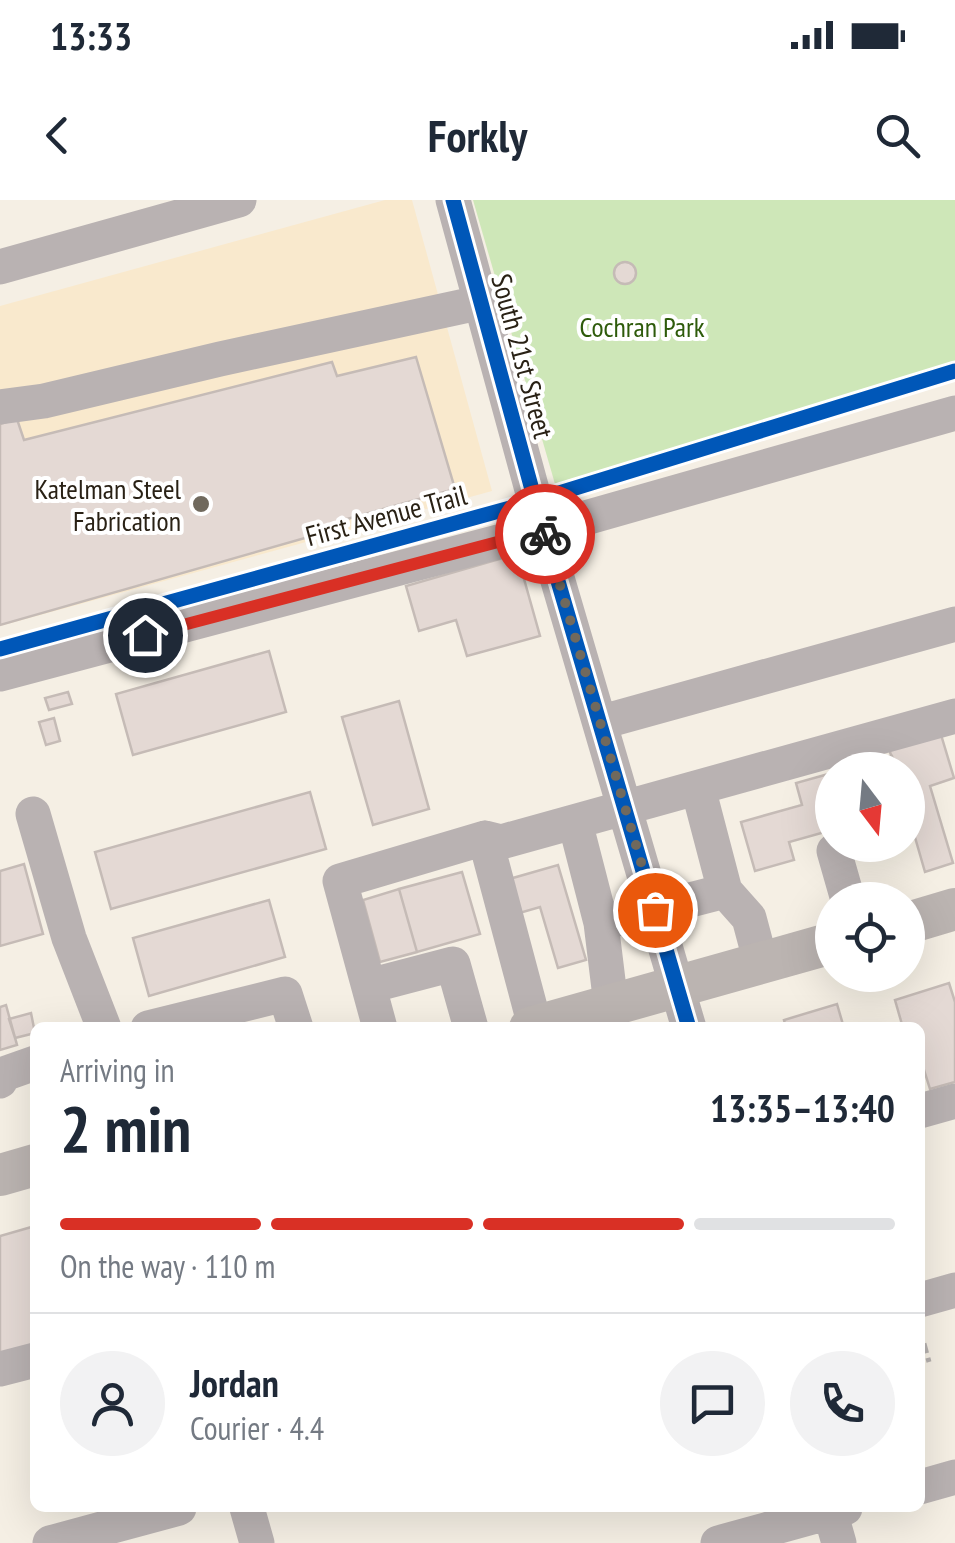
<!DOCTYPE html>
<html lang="en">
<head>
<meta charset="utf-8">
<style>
  body { margin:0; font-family:"PT Sans Narrow",sans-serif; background:#f2f2f3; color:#1f2937; height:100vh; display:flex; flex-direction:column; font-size:38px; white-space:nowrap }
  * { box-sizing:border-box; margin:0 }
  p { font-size:32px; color:#747a83 }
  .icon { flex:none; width:55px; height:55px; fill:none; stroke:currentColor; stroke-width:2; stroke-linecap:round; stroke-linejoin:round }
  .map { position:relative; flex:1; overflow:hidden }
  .side { position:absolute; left:30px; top:822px; width:895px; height:490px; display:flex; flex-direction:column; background:#fff; border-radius:15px; box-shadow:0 10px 40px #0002 }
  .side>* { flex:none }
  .needle { width:65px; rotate:164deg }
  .controls { position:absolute; left:815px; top:552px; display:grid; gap:20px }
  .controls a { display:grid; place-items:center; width:110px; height:110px; border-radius:50%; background:#fff; box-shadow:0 10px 40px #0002; font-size:50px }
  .pin { position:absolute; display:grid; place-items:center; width:85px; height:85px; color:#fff; margin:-42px; border:5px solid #fff; border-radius:50%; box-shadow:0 2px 10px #0007 }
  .courier { position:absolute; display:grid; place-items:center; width:100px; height:100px; margin:-50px; border:8px solid #d93025; border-radius:50%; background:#fff; color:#222; box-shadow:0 2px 12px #0007 }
  .headline em { font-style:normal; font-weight:700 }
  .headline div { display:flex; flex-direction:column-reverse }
  .headline { display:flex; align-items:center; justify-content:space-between; height:170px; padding:0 30px }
  h1 { font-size:65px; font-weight:700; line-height:75px }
  .bar { display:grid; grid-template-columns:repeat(4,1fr); gap:15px 10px; align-content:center; height:120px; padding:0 30px }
  .bar i { height:12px; border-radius:8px; background:#e0e1e3 }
  .bar .current { background:#d93025 }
  .bar p { grid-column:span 4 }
  .line { display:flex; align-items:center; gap:25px; padding:0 30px; border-top:2px solid #e0e1e3 }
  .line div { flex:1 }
  .round { display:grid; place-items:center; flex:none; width:105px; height:105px; border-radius:52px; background:#f2f2f3 }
  .status { display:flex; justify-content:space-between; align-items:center; height:70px; padding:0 50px; background:#fff; direction:ltr }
  .status svg { height:28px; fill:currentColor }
  header { display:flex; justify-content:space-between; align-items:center; height:130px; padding:0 30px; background:#fff; font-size:45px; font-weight:700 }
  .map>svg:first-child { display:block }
  .built { fill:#f9e9cd }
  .green { fill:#cee7b8 }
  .building { fill:#e4d9d4; stroke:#c5bbb6; stroke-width:2.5 }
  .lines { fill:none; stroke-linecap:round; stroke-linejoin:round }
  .path { stroke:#b5b0ae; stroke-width:5; stroke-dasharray:10 5; stroke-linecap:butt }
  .minor { stroke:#b9b2b2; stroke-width:35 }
  .major { stroke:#bbb4b1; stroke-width:42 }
  .cycleway-casing { stroke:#fff; stroke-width:21 }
  .cycleway { stroke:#0057b8; stroke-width:15 }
  .done { stroke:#70695d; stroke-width:10; stroke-dasharray:0 18 }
  .route { stroke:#d93025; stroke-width:12 }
  .poi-dot { fill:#70695d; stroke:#fff; stroke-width:4 }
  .labels { text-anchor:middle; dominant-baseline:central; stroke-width:8; stroke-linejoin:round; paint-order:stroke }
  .park-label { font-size:28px; fill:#2e5b0b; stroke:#fff }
  .street-label { font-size:28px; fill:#292115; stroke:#fff }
  .poi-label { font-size:28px; fill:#292115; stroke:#fff; text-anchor:end }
</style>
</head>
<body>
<div class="status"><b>13:33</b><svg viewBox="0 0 49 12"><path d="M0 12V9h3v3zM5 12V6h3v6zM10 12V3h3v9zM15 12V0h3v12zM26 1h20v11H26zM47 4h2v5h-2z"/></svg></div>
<header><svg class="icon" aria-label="back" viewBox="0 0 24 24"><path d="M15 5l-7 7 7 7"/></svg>Forkly<svg class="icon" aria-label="search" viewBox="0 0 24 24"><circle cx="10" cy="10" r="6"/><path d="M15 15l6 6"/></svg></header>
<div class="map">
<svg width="955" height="1343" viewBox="0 0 955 1343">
  <rect width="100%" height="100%" fill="#f5efe4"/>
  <path class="built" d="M 385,0 L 412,0 L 492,291 L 0,426 L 0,106 Z"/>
  <path class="green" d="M 473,0 L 955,0 L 955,162 L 555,284 Z"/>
  <path class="building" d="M614 73a11 11 0 1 1 22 0a11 11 0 1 1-22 0Z
    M 416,157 L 455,289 L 347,319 L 347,326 L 0,425 L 0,224 L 17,219 L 24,240 L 332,162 L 337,176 Z
    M 517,354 L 540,436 L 467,456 L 456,420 L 419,431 L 406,386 Z
    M 269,451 L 286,512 L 133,555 L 116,494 Z
    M 68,492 L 72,504 L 49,510 L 45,498 Z
    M 399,501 L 429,609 L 373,625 L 342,517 Z
    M 54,518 L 60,541 L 46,545 L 39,522 Z
    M 939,528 L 954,578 L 930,586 L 953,663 L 925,672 L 908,613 L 908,570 L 896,570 L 887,543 Z
    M 892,556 L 896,570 L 842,570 Z
    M 832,573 L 832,630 L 789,642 L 794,660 L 755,671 L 741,622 L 802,605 L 796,583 Z
    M 310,592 L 326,649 L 111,709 L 95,652 Z
    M 24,664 L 43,734 L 0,746 L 0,671 Z
    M 558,665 L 586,760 L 558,768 L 540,707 L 509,716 L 499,682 Z
    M 462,672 L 480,734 L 417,752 L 399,689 Z
    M 399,689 L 417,752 L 380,762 L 363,700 Z
    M 269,700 L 285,757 L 149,796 L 133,738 Z
    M 949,783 L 955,802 L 955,882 L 930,889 L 920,857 L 920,828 L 903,828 L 895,800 Z
    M 837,804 L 844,828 L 786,828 L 784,820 Z
    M 6,805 L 17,845 L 0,850 L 0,807 Z
    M 31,813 L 35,833 L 15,838 L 9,819 Z
    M 35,1026 L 35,1149 L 0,1159 L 0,1036 Z"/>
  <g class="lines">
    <path class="path" d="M 920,1129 L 929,1162"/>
    <path class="minor" d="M 453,0 L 543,330 L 689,828
      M 0,67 L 239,0
      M 0,207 L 44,201 L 220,159 L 483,102
      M 0,474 L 543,330 L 955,213
      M 602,522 L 955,424
      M 33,614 L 69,738 L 104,828
      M 575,622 L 601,723 L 725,691 L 698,588
      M 485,638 L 535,826
      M 834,651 L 848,700
      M 725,691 L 749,718 L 761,763
      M 601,723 L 611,805
      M 369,786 L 453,764 L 471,828
      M 148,828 L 285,794 L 296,828
      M 380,828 L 340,681 L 485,638 L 501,642 L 955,516
      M 0,881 L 4,874 L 35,863
      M 920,911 L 955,901
      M 920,1100 L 955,1090
      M 0,1169 L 35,1160
      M 920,1287 L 955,1277
      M 247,1308 L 257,1343
      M 829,1308 L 839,1343
      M 50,1343 L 179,1308
      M 718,1343 L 845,1308"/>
    <path class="major" d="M 908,723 L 955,709
      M 530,828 L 832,743
      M 0,975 L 35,965"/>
    <g class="cycleway-casing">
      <path id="cycleway" d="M 453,0 L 543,330 L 689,828
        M 0,449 L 517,306 L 955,171"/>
    </g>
    <use href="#cycleway" class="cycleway"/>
  </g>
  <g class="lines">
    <path class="done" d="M 545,334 L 655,710"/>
    <path class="route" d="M 145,435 L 543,330 L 545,334"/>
  </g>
  <circle class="poi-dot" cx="201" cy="304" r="10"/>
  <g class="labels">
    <g class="park-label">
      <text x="642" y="126">Cochran Park</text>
    </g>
    <g class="street-label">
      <text transform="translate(523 156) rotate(75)">South 21st Street</text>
      <text transform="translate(386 315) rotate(-15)">First Avenue Trail</text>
    </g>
    <g class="poi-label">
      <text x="181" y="288">Katelman Steel<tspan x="181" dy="32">Fabrication</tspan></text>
    </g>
  </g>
</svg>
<div class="controls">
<a><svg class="needle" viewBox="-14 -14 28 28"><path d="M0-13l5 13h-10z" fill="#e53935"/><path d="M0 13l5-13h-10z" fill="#747a83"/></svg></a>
<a><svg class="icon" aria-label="locate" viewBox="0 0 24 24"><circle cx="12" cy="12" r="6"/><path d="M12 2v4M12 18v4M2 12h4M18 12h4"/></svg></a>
</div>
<div class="pin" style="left:655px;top:710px;background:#ea580c"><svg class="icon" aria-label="bag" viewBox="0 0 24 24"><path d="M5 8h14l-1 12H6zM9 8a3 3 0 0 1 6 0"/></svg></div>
<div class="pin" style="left:145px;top:435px;background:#1f2937"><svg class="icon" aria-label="home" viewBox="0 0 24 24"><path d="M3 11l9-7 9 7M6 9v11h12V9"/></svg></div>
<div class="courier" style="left:545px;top:334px"><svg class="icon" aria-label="bike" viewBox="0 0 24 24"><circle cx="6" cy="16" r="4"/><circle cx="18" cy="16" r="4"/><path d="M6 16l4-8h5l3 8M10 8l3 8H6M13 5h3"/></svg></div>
<section class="side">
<div class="headline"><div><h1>2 min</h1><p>Arriving in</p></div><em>13:35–13:40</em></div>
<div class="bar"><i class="current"></i><i class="current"></i><i class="current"></i><i></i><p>On the way · 110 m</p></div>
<div class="line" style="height:180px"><a class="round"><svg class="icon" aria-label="person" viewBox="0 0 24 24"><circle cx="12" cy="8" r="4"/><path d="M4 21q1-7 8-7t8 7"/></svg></a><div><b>Jordan</b><p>Courier · 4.4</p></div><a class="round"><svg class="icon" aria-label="chat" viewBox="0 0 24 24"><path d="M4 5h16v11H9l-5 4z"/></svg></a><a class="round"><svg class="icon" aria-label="phone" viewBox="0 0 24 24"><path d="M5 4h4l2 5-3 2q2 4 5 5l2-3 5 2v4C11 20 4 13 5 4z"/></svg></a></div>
</section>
</div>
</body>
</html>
